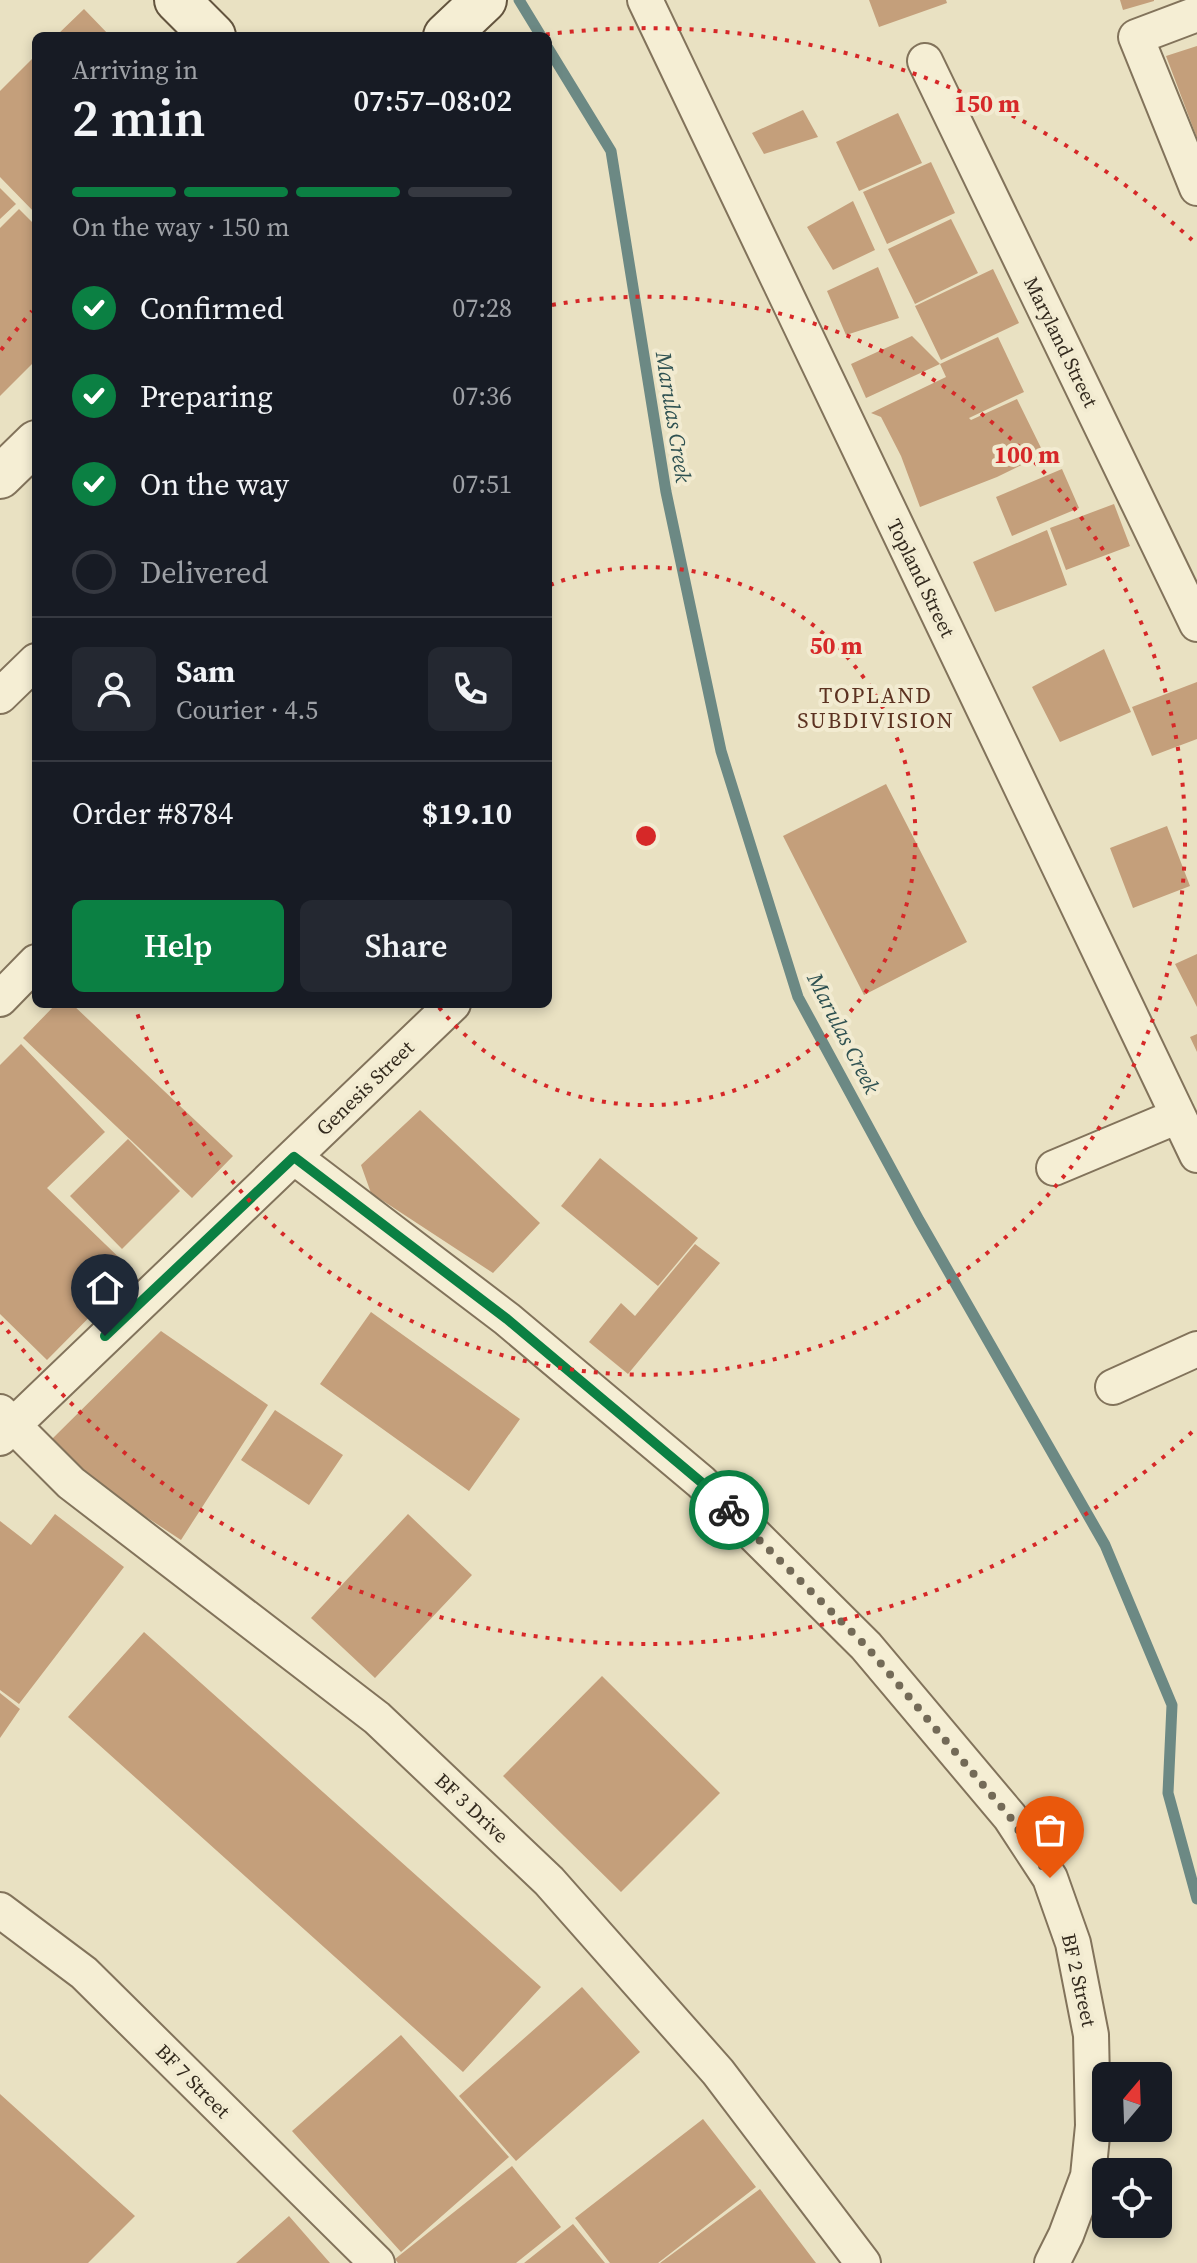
<!DOCTYPE html>
<html lang="en">
<head>
<meta charset="utf-8">
<style>
  body { margin:0; font-family:"Source Serif 4",serif; background:#242831; color:#f1f3f6; height:100vh; display:flex; flex-direction:column; font-size:30px; white-space:nowrap }
  * { box-sizing:border-box; margin:0 }
  p { font-size:26px; color:#9ea1a6 }
  .icon { flex:none; width:44px; height:44px; fill:none; stroke:currentColor; stroke-width:2; stroke-linecap:round; stroke-linejoin:round }
  .map { position:relative; flex:1; overflow:hidden }
  .details { position:absolute; left:32px; top:32px; width:520px; height:976px; display:flex; flex-direction:column; background:#171b24; border-radius:12px; box-shadow:0 4px 12px #0003 }
  .details>* { flex:none }
  .needle { width:52px; rotate:19deg }
  .tools { position:absolute; left:1092px; top:2062px; display:grid; gap:16px }
  .tools a { display:grid; place-items:center; width:80px; height:80px; border-radius:12px; background:#171b24; box-shadow:0 4px 12px #0003; font-size:40px }
  .pin { position:absolute; display:grid; place-items:center; width:68px; height:68px; color:#fff; margin:-82px -34px; border-radius:50% 50% 50% 0; rotate:-45deg; box-shadow:0 0 8px #0007 }
  .pin .icon { rotate:45deg }
  .courier { position:absolute; display:grid; place-items:center; width:80px; height:80px; margin:-40px; border:6px solid #0b8043; border-radius:50%; background:#fff; color:#222; box-shadow:0 2px 10px #0007 }
  .headline em { font-style:normal; font-weight:600 }
  .headline div { display:flex; flex-direction:column-reverse }
  .headline { display:flex; align-items:center; justify-content:space-between; height:136px; padding:0 40px }
  h1 { font-size:52px; font-weight:600; line-height:60px }
  .bar { display:grid; grid-template-columns:repeat(4,1fr); gap:12px 8px; align-content:center; height:96px; padding:0 40px }
  .bar i { height:10px; border-radius:6px; background:#363941 }
  .bar .on { background:#0b8043 }
  .bar p { grid-column:span 4 }
  .line { display:flex; align-items:center; gap:20px; padding:0 40px; border-top:2px solid #363941 }
  .line div { flex:1 }
  .round { display:grid; place-items:center; flex:none; width:84px; height:84px; border-radius:12px; background:#242831 }
  ol { padding:0 40px; list-style:none }
  li { display:flex; align-items:center; gap:24px; height:88px }
  li p { margin-inline-start:auto }
  li .icon { padding:8px; border-radius:50%; background:#0b8043; color:#fff; stroke-width:4 }
  li:last-child { color:#9ea1a6 }
  li i { width:44px; height:44px; border:4px solid #363941; border-radius:50% }
  .cta { display:flex; gap:16px; margin-top:auto; padding:16px 40px }
  .cta a { flex:1; height:92px; border-radius:12px; background:#0b8043; color:#fff; font-size:32px; font-weight:600; line-height:92px; text-align:center }
  .cta a+a { background:#242831; color:#f1f3f6 }
  .map>svg:first-child { display:block }
  .lines { fill:none; stroke-linecap:round; stroke-linejoin:round }
  .stream { stroke:#6c8984; stroke-width:11 }
  .building { fill:#c49f7b }
  .minor-casing { stroke:#82735b; stroke-width:38 }
  .tertiary-casing { stroke:#82735b; stroke-width:46 }
  .secondary-casing { stroke:#63543e; stroke-width:48 }
  .minor { stroke:#f5eed4; stroke-width:34 }
  .tertiary { stroke:#f5eed4; stroke-width:42 }
  .secondary { stroke:#f5eed4; stroke-width:44 }
  .done { stroke:#736a57; stroke-width:8; stroke-dasharray:0 14.4 }
  .route { stroke:#0b8043; stroke-width:10 }
  .ring { fill:none; stroke:#d62828; stroke-width:4; stroke-dasharray:4 8 }
  .labels { text-anchor:middle; dominant-baseline:central; stroke-width:8; stroke-linejoin:round; paint-order:stroke }
  .street-label { font-size:20px; fill:#332a1e; stroke:#f2ebd1 }
  .water-label { font-size:22px; font-style:italic; fill:#2e5151; stroke:#f2ebd1 }
  .neighbourhood-label { font-size:22px; letter-spacing:2px; fill:#5c3221; stroke:#f2ebd1 }
  .centre { fill:#d62828; stroke:#f2ebd1; stroke-width:4 }
  .ring-label { font-size:24px; text-anchor:middle; font-weight:bold; fill:#d62828; stroke:#f2ebd1; stroke-width:8; stroke-linejoin:round; paint-order:stroke }
</style>
</head>
<body>
<div class="map">
<svg width="1197" height="2263" viewBox="0 0 1197 2263">
  <rect width="100%" height="100%" fill="#e9e1c2"/>
  <g class="lines">
    <path class="stream" d="M 519,0 L 541,36
      M 548,48 L 611,151 L 666,492 L 721,751 L 798,997 L 919,1220 L 1105,1545 L 1172,1705 L 1168,1793 L 1197,1899"/>
  </g>
  <path class="building" d="M 869,0 L 946,0 L 947,3 L 879,27 Z
    M 1120,0 L 1154,0 L 1154,1 L 1123,10 Z
    M 84,9 L 110,36 L 56,36 Z
    M 1197,46 L 1197,138 L 1166,56 Z
    M 36,55 L 36,214 L 0,177 L 0,91 Z
    M 803,110 L 818,137 L 764,154 L 752,133 Z
    M 898,113 L 922,163 L 859,191 L 836,142 Z
    M 931,162 L 955,213 L 887,244 L 863,192 Z
    M 0,188 L 16,204 L 0,219 Z
    M 853,201 L 875,250 L 833,270 L 807,227 Z
    M 19,209 L 36,226 L 36,360 L 0,396 L 0,228 Z
    M 951,219 L 978,273 L 915,304 L 888,249 Z
    M 878,267 L 899,318 L 846,335 L 827,291 Z
    M 993,269 L 1019,323 L 941,360 L 915,306 Z
    M 912,336 L 940,364 L 998,337 L 1024,392 L 969,418 L 971,420 L 1017,399 L 1044,454 L 997,477 L 920,507 L 901,456 L 881,417 L 871,413 L 946,377 L 940,364 L 866,398 L 851,364 Z
    M 1062,469 L 1079,508 L 1012,536 L 996,497 Z
    M 1114,504 L 1130,546 L 1066,570 L 1050,528 Z
    M 1047,530 L 1067,585 L 995,612 L 973,562 Z
    M 1104,649 L 1131,712 L 1060,742 L 1032,687 Z
    M 1197,682 L 1197,739 L 1152,756 L 1132,707 Z
    M 886,784 L 967,942 L 864,995 L 783,836 Z
    M 1167,826 L 1190,886 L 1133,908 L 1110,848 Z
    M 1197,954 L 1197,1007 L 1175,964 Z
    M 56,1004 L 72,1004 L 233,1156 L 192,1198 L 23,1038 Z
    M 1197,1034 L 1197,1052 L 1190,1037 Z
    M 21,1044 L 105,1132 L 47,1188 L 134,1272 L 47,1360 L 0,1314 L 0,1065 Z
    M 420,1110 L 540,1223 L 493,1273 L 371,1193 L 361,1165 Z
    M 128,1139 L 180,1191 L 122,1249 L 70,1196 Z
    M 600,1158 L 698,1238 L 658,1286 L 561,1206 Z
    M 695,1244 L 720,1263 L 628,1374 L 589,1342 L 621,1303 L 635,1316 Z
    M 371,1312 L 520,1419 L 469,1491 L 320,1384 Z
    M 161,1331 L 268,1405 L 181,1540 L 63,1462 L 51,1440 Z
    M 275,1410 L 343,1455 L 309,1505 L 241,1460 Z
    M 55,1514 L 124,1567 L 19,1704 L 0,1690 L 0,1521 L 31,1545 Z
    M 408,1514 L 472,1575 L 375,1678 L 311,1618 Z
    M 144,1632 L 541,1987 L 463,2072 L 68,1717 Z
    M 602,1676 L 720,1793 L 621,1892 L 503,1776 Z
    M 0,1693 L 20,1709 L 0,1738 Z
    M 582,1987 L 640,2052 L 516,2161 L 459,2096 Z
    M 401,2035 L 509,2157 L 401,2252 L 292,2131 Z
    M 0,2094 L 135,2216 L 88,2263 L 0,2263 Z
    M 703,2119 L 756,2187 L 658,2263 L 610,2263 L 575,2218 Z
    M 512,2166 L 561,2227 L 516,2263 L 398,2263 L 395,2259 Z
    M 760,2189 L 816,2263 L 660,2263 Z
    M 289,2216 L 330,2263 L 236,2263 Z
    M 573,2224 L 605,2263 L 524,2263 Z"/>
  <g class="lines">
    <g class="minor-casing">
      <path id="minor" d="M 645,0 L 1197,1155
        M 1197,14 L 1136,37 L 1197,188
        M 925,61 L 1197,624
        M 0,696 L 36,661
        M 0,999 L 36,962
        M 294,1157 L 507,1319 L 701,1482 L 866,1646 L 1010,1817 L 1050,1878 L 1073,1943 L 1091,2035 L 1093,2126 L 1088,2176 L 1066,2235 L 1052,2263
        M 1054,1168 L 1178,1116
        M 1113,1387 L 1197,1349
        M 0,1412 L 71,1483 L 377,1718 L 549,1881 L 718,2072 L 863,2263
        M 0,1438 L 453,1004
        M 0,1910 L 84,1973 L 377,2263"/>
    </g>
    <g class="tertiary-casing">
      <path id="tertiary" d="M 0,477 L 36,442"/>
    </g>
    <g class="secondary-casing">
      <path id="secondary" d="M 177,0 L 213,36
        M 446,36 L 484,0"/>
    </g>
    <use href="#minor" class="minor"/>
    <use href="#tertiary" class="tertiary"/>
    <use href="#secondary" class="secondary"/>
  </g>
  <g class="lines">
    <path class="done" d="M 729,1510 L 866,1646 L 1010,1817 L 1050,1878"/>
    <path class="route" d="M 105,1336 L 294,1157 L 507,1319 L 701,1482 L 729,1510"/>
  </g>
  <g class="ring">
    <path d="M550 585A269 269 0 1 1 437 1005"/>
    <path d="M552 305A539 539 0 1 1 135 1007"/>
    <path d="M1192 1432A808 808 0 0 1 1 1322M1 350A808 808 0 0 1 32 311M534 36A808 808 0 0 1 1192 240"/>
  </g>
  <g class="labels">
    <g class="street-label">
      <text transform="translate(1061 342) rotate(64)">Maryland Street</text>
      <text transform="translate(921 578) rotate(64)">Topland Street</text>
      <text transform="translate(365 1088) rotate(-44)">Genesis Street</text>
      <text transform="translate(472 1808) rotate(43)">BF 3 Drive</text>
      <text transform="translate(1079 1980) rotate(77)">BF 2 Street</text>
      <text transform="translate(193 2081) rotate(45)">BF 7 Street</text>
    </g>
    <g class="water-label">
      <text transform="translate(674 417) rotate(81)">Marulas Creek</text>
      <text transform="translate(844 1033) rotate(63)">Marulas Creek</text>
    </g>
    <g class="neighbourhood-label">
      <text x="876" y="695">TOPLAND<tspan x="876" dy="25">SUBDIVISION</tspan></text>
    </g>
  </g>
  <circle cx="646" cy="836" r="12" class="centre"/>
  <g class="ring-label">
    <text x="987" y="112">150 m</text>
    <text x="1027" y="463">100 m</text>
    <text x="836" y="654">50 m</text>
  </g>
</svg>
<div class="tools">
<a><svg class="needle" viewBox="-14 -14 28 28"><path d="M0-13l5 13h-10z" fill="#e53935"/><path d="M0 13l5-13h-10z" fill="#9ea1a6"/></svg></a>
<a><svg class="icon" aria-label="locate" viewBox="0 0 24 24"><circle cx="12" cy="12" r="6"/><path d="M12 2v4M12 18v4M2 12h4M18 12h4"/></svg></a>
</div>
<div class="pin" style="left:1050px;top:1878px;background:#ea580c"><svg class="icon" aria-label="bag" viewBox="0 0 24 24"><path d="M5 8h14l-1 12H6zM9 8a3 3 0 0 1 6 0"/></svg></div>
<div class="pin" style="left:105px;top:1336px;background:#1f2937"><svg class="icon" aria-label="home" viewBox="0 0 24 24"><path d="M3 11l9-7 9 7M6 9v11h12V9"/></svg></div>
<div class="courier" style="left:729px;top:1510px"><svg class="icon" aria-label="bike" viewBox="0 0 24 24"><circle cx="6" cy="16" r="4"/><circle cx="18" cy="16" r="4"/><path d="M6 16l4-8h5l3 8M10 8l3 8H6M13 5h3"/></svg></div>
<section class="details">
<div class="headline"><div><h1>2 min</h1><p>Arriving in</p></div><em>07:57–08:02</em></div>
<div class="bar"><i class="on"></i><i class="on"></i><i class="on"></i><i></i><p>On the way · 150 m</p></div>
<ol>
<li><svg class="icon" aria-label="check" viewBox="0 0 24 24"><path d="M5 12l5 5 9-10"/></svg>Confirmed<p>07:28</p></li>
<li><svg class="icon" aria-label="check" viewBox="0 0 24 24"><path d="M5 12l5 5 9-10"/></svg>Preparing<p>07:36</p></li>
<li><svg class="icon" aria-label="check" viewBox="0 0 24 24"><path d="M5 12l5 5 9-10"/></svg>On the way<p>07:51</p></li>
<li><i></i>Delivered</li>
</ol>
<div class="line" style="height:144px"><a class="round"><svg class="icon" aria-label="person" viewBox="0 0 24 24"><circle cx="12" cy="8" r="4"/><path d="M4 21q1-7 8-7t8 7"/></svg></a><div><b>Sam</b><p>Courier · 4.5</p></div><a class="round"><svg class="icon" aria-label="phone" viewBox="0 0 24 24"><path d="M5 4h4l2 5-3 2q2 4 5 5l2-3 5 2v4C11 20 4 13 5 4z"/></svg></a></div>
<div class="line" style="height:104px"><div>Order #8784</div><b>$19.10</b></div>
<div class="cta"><a>Help</a><a>Share</a></div>
</section>
</div>
</body>
</html>
